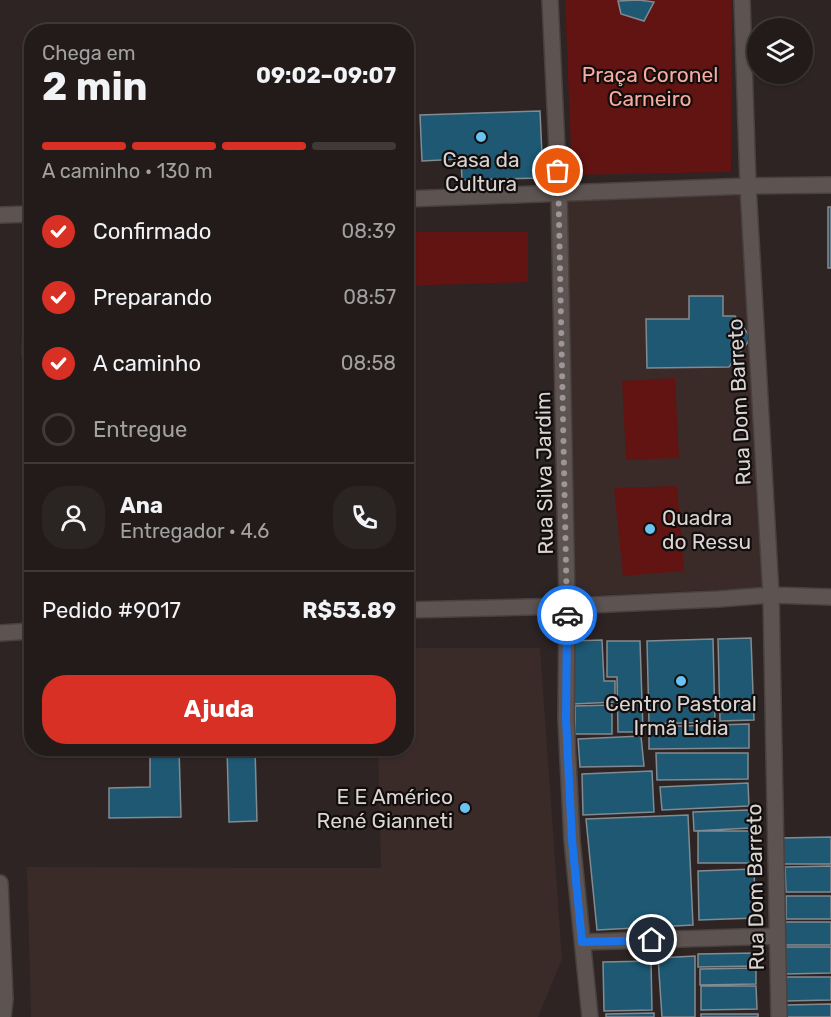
<!DOCTYPE html>
<html lang="pt">
<head>
<meta charset="utf-8">
<style>
  body { margin:0; font-family:Rubik,sans-serif; background:#2a2423; color:#f1f3f6; height:100vh; display:flex; flex-direction:column; font-size:22px; white-space:nowrap }
  * { box-sizing:border-box; margin:0 }
  p { font-size:20px; color:#a2a1a2 }
  .icon { flex:none; width:33px; height:33px; fill:none; stroke:currentColor; stroke-width:2; stroke-linecap:round; stroke-linejoin:round }
  .map { position:relative; flex:1; overflow:hidden }
  .drawer { position:absolute; left:24px; top:24px; width:390px; height:732px; display:flex; flex-direction:column; background:#221b1a; border-radius:24px; box-shadow:0 2px 4px #0004,0 0 0 2px #3f3939 }
  .drawer>* { flex:none }
  .buttons { position:absolute; left:747px; top:18px; display:grid; gap:12px }
  .buttons a { display:grid; place-items:center; width:66px; height:66px; border-radius:50%; background:#221b1a; box-shadow:0 2px 4px #0004,0 0 0 2px #3f3939; font-size:30px }
  .pin { position:absolute; display:grid; place-items:center; width:51px; height:51px; color:#fff; margin:-26px; border:3px solid #fff; border-radius:50%; box-shadow:0 2px 6px #0007 }
  .courier { position:absolute; display:grid; place-items:center; width:60px; height:60px; margin:-30px; border:4px solid #1a73e8; border-radius:50%; background:#fff; color:#222; box-shadow:0 2px 8px #0007 }
  .overview em { font-style:normal; font-weight:700 }
  .overview div { display:flex; flex-direction:column-reverse }
  .overview { display:flex; align-items:center; justify-content:space-between; height:102px; padding:0 18px }
  h1 { font-size:39px; font-weight:700; line-height:45px }
  .bar { display:grid; grid-template-columns:repeat(4,1fr); gap:9px 6px; align-content:center; height:72px; padding:0 18px }
  .bar i { height:8px; border-radius:4px; background:#3f3939 }
  .bar .active { background:#d93025 }
  .bar p { grid-column:span 4 }
  .line { display:flex; align-items:center; gap:15px; padding:0 18px; border-top:2px solid #3f3939 }
  .line div { flex:1 }
  .round { display:grid; place-items:center; flex:none; width:63px; height:63px; border-radius:24px; background:#2a2423 }
  ol { padding:0 18px; list-style:none }
  li { display:flex; align-items:center; gap:18px; height:66px }
  li p { margin-inline-start:auto }
  li .icon { padding:6px; border-radius:50%; background:#d93025; color:#fff; stroke-width:4 }
  li:last-child { color:#a2a1a2 }
  li i { width:33px; height:33px; border:3px solid #3f3939; border-radius:50% }
  .cta { display:flex; gap:12px; margin-top:auto; padding:12px 18px }
  .cta a { flex:1; height:69px; border-radius:24px; background:#d93025; color:#fff; font-size:24px; font-weight:700; line-height:69px; text-align:center }
  .map>svg:first-child { display:block }
  .built { fill:#3a2b29 }
  .green { fill:#611411 }
  .building { fill:#1e5873; stroke:#828b90; stroke-width:1.5 }
  .lines { fill:none; stroke-linecap:round; stroke-linejoin:round }
  .service-casing { stroke:#484140; stroke-width:15 }
  .minor-casing { stroke:#484140; stroke-width:18 }
  .tertiary-casing { stroke:#484140; stroke-width:18 }
  .service { stroke:#5d5452; stroke-width:12 }
  .minor { stroke:#5d5452; stroke-width:15 }
  .tertiary { stroke:#5d5452; stroke-width:15 }
  .done { stroke:#9d9695; stroke-width:6; stroke-dasharray:0 10.8 }
  .route { stroke:#1a73e8; stroke-width:8 }
  .poi-dot { fill:#6ac3f1; stroke:#120e0e; stroke-width:2 }
  .labels { text-anchor:middle; dominant-baseline:central; stroke-width:4.5; stroke-linejoin:round; paint-order:stroke }
  .park-label { font-size:21px; fill:#f7aba1; stroke:#120e0e }
  .poi-label { font-size:21px; fill:#dad4d3; stroke:#120e0e }
  .street-label { font-size:21px; fill:#dad4d3; stroke:#120e0e }
</style>
</head>
<body>
<div class="map">
<svg width="831" height="1017" viewBox="0 0 831 1017">
  <rect width="100%" height="100%" fill="#2d2423"/>
  <path class="built" d="M 742,195 L 762,588 L 574,596 L 566,201 Z
    M 407,648 L 540,648 L 562,959 L 538,1017 L 31,1017 L 27,867 L 381,868 L 378,749 L 406,748 Z"/>
  <path class="green" d="M 565,0 L 732,0 L 731,172 L 572,175 Z
    M 406,232 L 528,232 L 528,282 L 407,286 Z
    M 675,378 L 679,458 L 626,460 L 622,381 Z
    M 677,486 L 684,571 L 623,576 L 614,488 Z"/>
  <path class="building" d="M 639,0 L 654,2 L 644,21 L 621,14 L 618,1 Z
    M 540,111 L 543,178 L 462,180 L 461,159 L 422,161 L 420,115 Z
    M 828,207 L 831,207 L 831,268 L 828,268 Z
    M 689,296 L 723,296 L 723,316 L 735,316 L 751,338 L 729,367 L 647,368 L 646,319 L 689,319 Z
    M 751,638 L 754,720 L 720,721 L 718,639 Z
    M 713,639 L 715,722 L 649,724 L 647,641 Z
    M 602,640 L 604,681 L 615,681 L 615,702 L 574,704 L 571,641 Z
    M 607,641 L 640,641 L 643,732 L 618,732 L 617,677 L 607,677 Z
    M 29,654 L 32,654 L 32,711 L 30,711 Z
    M 29,654 L 32,654 L 32,711 L 30,711 Z
    M 29,654 L 32,654 L 32,711 L 30,711 Z
    M 612,705 L 612,734 L 575,734 L 575,706 Z
    M 749,724 L 749,748 L 649,749 L 649,727 Z
    M 641,736 L 644,766 L 580,767 L 578,739 Z
    M 150,748 L 179,748 L 181,817 L 109,818 L 109,788 L 150,787 Z
    M 150,748 L 179,748 L 181,817 L 109,818 L 109,788 L 150,787 Z
    M 150,748 L 179,748 L 181,817 L 109,818 L 109,788 L 150,787 Z
    M 227,748 L 255,748 L 257,821 L 229,822 Z
    M 227,748 L 255,748 L 257,821 L 229,822 Z
    M 227,748 L 255,748 L 257,821 L 229,822 Z
    M 656,753 L 748,753 L 748,779 L 657,780 Z
    M 652,771 L 654,812 L 583,815 L 582,774 Z
    M 748,783 L 749,806 L 662,810 L 660,787 Z
    M 749,810 L 750,828 L 694,831 L 693,812 Z
    M 688,815 L 693,925 L 597,930 L 586,819 Z
    M 698,831 L 751,831 L 751,863 L 698,863 Z
    M 831,837 L 831,864 L 781,864 L 781,838 Z
    M 831,866 L 831,892 L 786,892 L 785,867 Z
    M 754,869 L 756,918 L 699,920 L 698,871 Z
    M 786,896 L 831,896 L 831,919 L 786,919 Z
    M 785,922 L 831,922 L 831,945 L 785,945 Z
    M 785,947 L 831,947 L 831,973 L 785,974 Z
    M 756,953 L 756,966 L 698,967 L 698,954 Z
    M 695,956 L 695,1017 L 662,1017 L 658,958 Z
    M 651,961 L 652,1010 L 604,1011 L 603,962 Z
    M 756,968 L 756,984 L 700,985 L 700,969 Z
    M 785,977 L 831,977 L 831,1000 L 785,1001 Z
    M 701,986 L 756,986 L 757,1009 L 701,1010 Z
    M 831,1004 L 831,1017 L 786,1017 L 786,1005 Z
    M 654,1013 L 654,1017 L 606,1017 L 606,1014 Z
    M 701,1014 L 758,1014 L 758,1017 L 701,1017 Z"/>
  <g class="lines">
    <g class="service-casing">
      <path id="service" d="M 29,354 L 32,228"/>
    </g>
    <g class="minor-casing">
      <path id="minor" d="M 742,0 L 748,186 L 771,595 L 779,1017
        M 406,199 L 748,186 L 831,185
        M 0,215 L 32,214
        M 406,610 L 567,606 L 719,599 L 771,595 L 831,597
        M 0,633 L 32,631
        M 583,942 L 776,936"/>
    </g>
    <g class="tertiary-casing">
      <path id="tertiary" d="M 550,0 L 559,192 L 567,603 L 566,719 L 572,840 L 590,1017
        M 0,883 L 5,999 L 3,1017"/>
    </g>
    <use href="#service" class="service"/>
    <use href="#minor" class="minor"/>
    <use href="#tertiary" class="tertiary"/>
  </g>
  <g class="lines">
    <path class="done" d="M 558,171 L 567,615"/>
    <path class="route" d="M 567,615 L 566,719 L 572,840 L 582,942 L 652,940"/>
  </g>
  <g class="poi-dot">
    <circle cx="481" cy="137" r="6"/>
    <circle cx="650" cy="529" r="6"/>
    <circle cx="681" cy="681" r="6"/>
    <circle cx="465" cy="808" r="6"/>
  </g>
  <g class="labels">
    <g class="park-label">
      <text x="650" y="74">Praça Coronel<tspan x="650" dy="24">Carneiro</tspan></text>
    </g>
    <g class="poi-label">
      <text x="481" y="159">Casa da<tspan x="481" dy="24">Cultura</tspan></text>
      <text x="662" y="517" text-anchor="start">Quadra<tspan x="662" dy="24">do Ressu</tspan></text>
      <text x="681" y="703">Centro Pastoral<tspan x="681" dy="24">Irmã Lidia</tspan></text>
      <text x="453" y="796" text-anchor="end">E E Américo<tspan x="453" dy="24">René Gianneti</tspan></text>
    </g>
    <g class="street-label">
      <text transform="translate(739 402) rotate(-93)">Rua Dom Barreto</text>
      <text transform="translate(544 473) rotate(-91)">Rua Silva Jardim</text>
      <text transform="translate(755 887) rotate(-91)">Rua Dom Barreto</text>
    </g>
  </g>
</svg>
<div class="buttons">
<a><svg class="icon" aria-label="layers" viewBox="0 0 24 24"><path d="M12 4l9 5-9 5-9-5zM3 14l9 5 9-5"/></svg></a>
</div>
<div class="pin" style="left:558px;top:171px;background:#ea580c"><svg class="icon" aria-label="bag" viewBox="0 0 24 24"><path d="M5 8h14l-1 12H6zM9 8a3 3 0 0 1 6 0"/></svg></div>
<div class="pin" style="left:652px;top:940px;background:#1f2937"><svg class="icon" aria-label="home" viewBox="0 0 24 24"><path d="M3 11l9-7 9 7M6 9v11h12V9"/></svg></div>
<div class="courier" style="left:567px;top:615px"><svg class="icon" aria-label="car" viewBox="0 0 24 24"><path d="M5 17H2v-5l4-1 3-4h7l3 4 3 1v5h-3M9 17h6M6 11h13"/><circle cx="7" cy="17" r="2"/><circle cx="17" cy="17" r="2"/></svg></div>
<section class="drawer">
<div class="overview"><div><h1>2 min</h1><p>Chega em</p></div><em>09:02–09:07</em></div>
<div class="bar"><i class="active"></i><i class="active"></i><i class="active"></i><i></i><p>A caminho · 130 m</p></div>
<ol>
<li><svg class="icon" aria-label="check" viewBox="0 0 24 24"><path d="M5 12l5 5 9-10"/></svg>Confirmado<p>08:39</p></li>
<li><svg class="icon" aria-label="check" viewBox="0 0 24 24"><path d="M5 12l5 5 9-10"/></svg>Preparando<p>08:57</p></li>
<li><svg class="icon" aria-label="check" viewBox="0 0 24 24"><path d="M5 12l5 5 9-10"/></svg>A caminho<p>08:58</p></li>
<li><i></i>Entregue</li>
</ol>
<div class="line" style="height:108px"><a class="round"><svg class="icon" aria-label="person" viewBox="0 0 24 24"><circle cx="12" cy="8" r="4"/><path d="M4 21q1-7 8-7t8 7"/></svg></a><div><b>Ana</b><p>Entregador · 4.6</p></div><a class="round"><svg class="icon" aria-label="phone" viewBox="0 0 24 24"><path d="M5 4h4l2 5-3 2q2 4 5 5l2-3 5 2v4C11 20 4 13 5 4z"/></svg></a></div>
<div class="line" style="height:78px"><div>Pedido #9017</div><b>R$53.89</b></div>
<div class="cta"><a>Ajuda</a></div>
</section>
</div>
</body>
</html>
